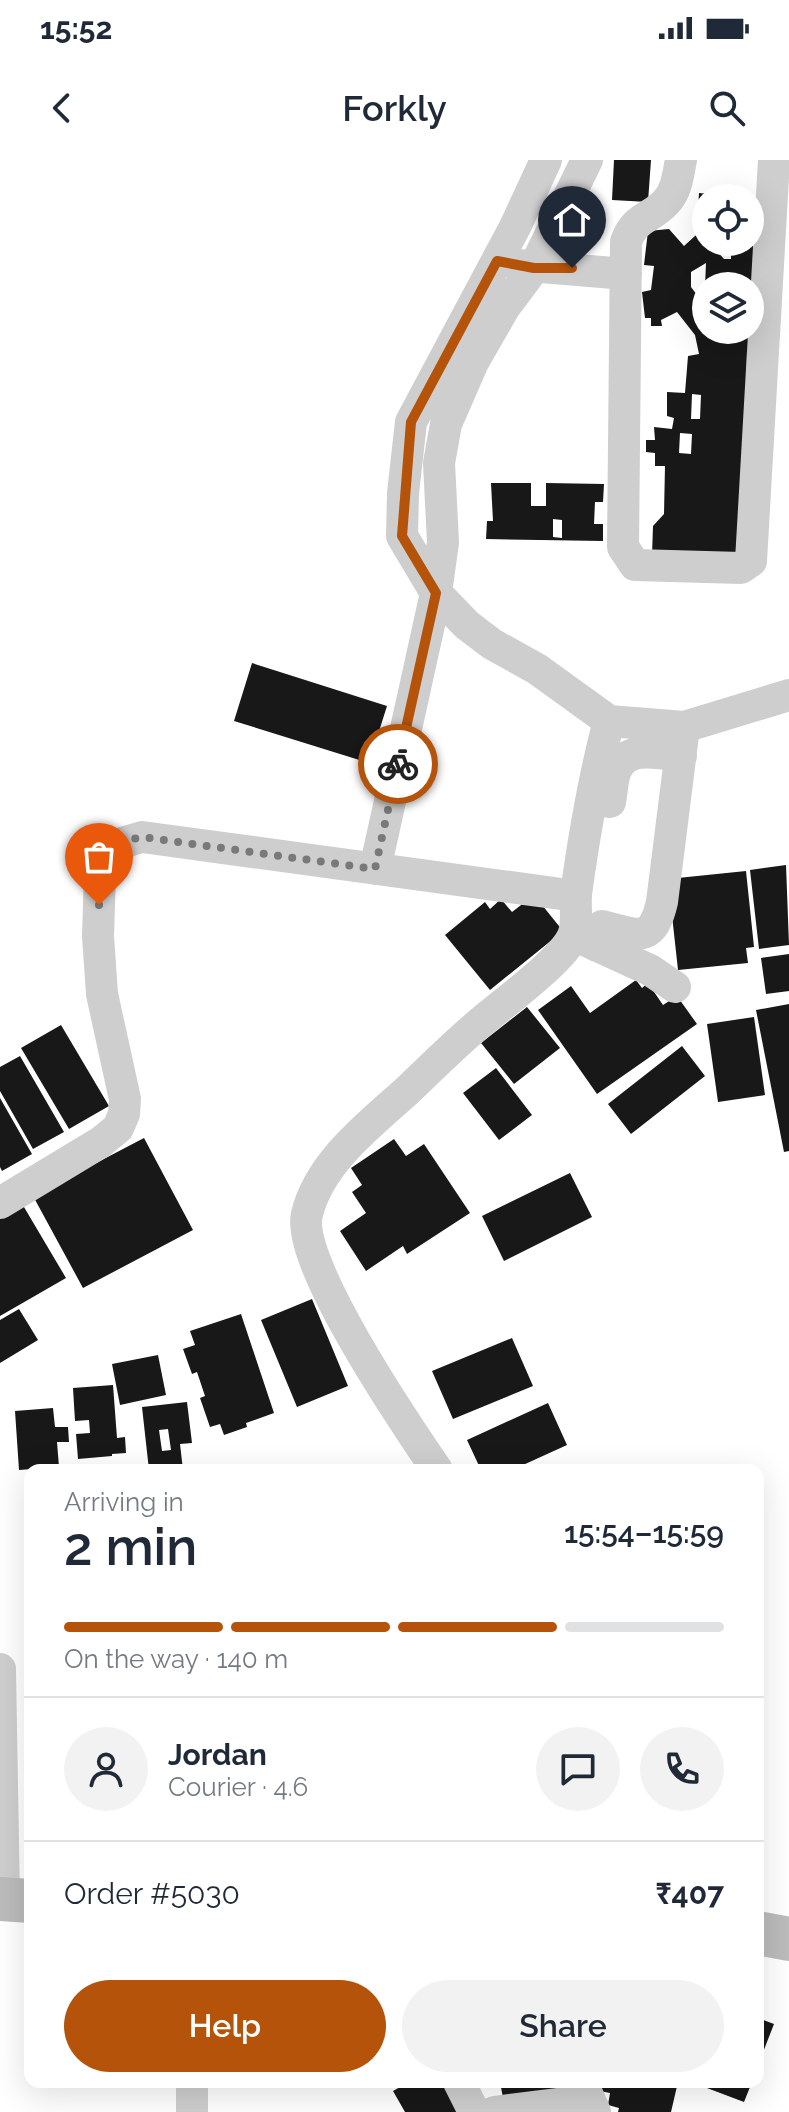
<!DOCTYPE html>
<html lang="en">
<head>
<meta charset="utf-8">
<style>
  body { margin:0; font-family:Raleway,sans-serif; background:#f2f2f3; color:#1f2937; height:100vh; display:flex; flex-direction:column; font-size:30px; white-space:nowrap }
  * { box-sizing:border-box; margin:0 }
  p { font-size:26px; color:#747a83 }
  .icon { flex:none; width:44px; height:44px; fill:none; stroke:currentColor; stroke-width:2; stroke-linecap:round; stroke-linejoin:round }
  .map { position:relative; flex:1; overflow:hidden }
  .side { position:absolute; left:24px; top:1304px; width:740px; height:624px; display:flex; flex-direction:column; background:#fff; border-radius:16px; box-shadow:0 8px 32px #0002 }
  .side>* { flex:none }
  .fabs { position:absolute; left:692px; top:24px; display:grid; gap:16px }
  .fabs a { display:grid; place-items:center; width:72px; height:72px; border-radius:50%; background:#fff; box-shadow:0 8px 32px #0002; font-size:40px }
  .pin { position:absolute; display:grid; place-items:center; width:68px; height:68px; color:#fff; margin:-82px -34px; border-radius:50% 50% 50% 0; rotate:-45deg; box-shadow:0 0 8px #0007 }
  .pin .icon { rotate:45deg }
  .courier { position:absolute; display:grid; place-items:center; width:80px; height:80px; margin:-40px; border:6px solid #b45309; border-radius:50%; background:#fff; color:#222; box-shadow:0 2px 10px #0007 }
  .headline em { font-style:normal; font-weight:600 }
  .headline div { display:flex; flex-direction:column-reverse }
  .headline { display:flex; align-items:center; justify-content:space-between; height:136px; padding:0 40px }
  h1 { font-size:52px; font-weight:600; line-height:60px }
  .bar { display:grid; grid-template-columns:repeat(4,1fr); gap:12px 8px; align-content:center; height:96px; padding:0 40px }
  .bar i { height:10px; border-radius:6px; background:#e0e1e3 }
  .bar .current { background:#b45309 }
  .bar p { grid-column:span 4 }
  .line { display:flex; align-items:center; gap:20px; padding:0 40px; border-top:2px solid #e0e1e3 }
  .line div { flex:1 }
  .round { display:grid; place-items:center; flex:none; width:84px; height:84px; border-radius:42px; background:#f2f2f3 }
  .cta { display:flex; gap:16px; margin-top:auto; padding:16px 40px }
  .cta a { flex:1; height:92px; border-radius:48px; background:#b45309; color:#fff; font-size:32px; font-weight:600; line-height:92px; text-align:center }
  .cta a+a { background:#f2f2f3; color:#1f2937 }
  .status { display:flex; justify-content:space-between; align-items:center; height:56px; padding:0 40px; background:#fff; direction:ltr }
  .status svg { height:22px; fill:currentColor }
  header { display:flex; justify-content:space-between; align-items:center; height:104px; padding:0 40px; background:#fff; font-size:36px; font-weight:600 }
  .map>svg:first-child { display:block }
  .building { fill:#181818; fill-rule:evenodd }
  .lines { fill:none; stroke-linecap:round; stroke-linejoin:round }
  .street { stroke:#cecece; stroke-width:32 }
  .secondary { stroke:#bbb; stroke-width:44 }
  .done { stroke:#797979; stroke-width:8; stroke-dasharray:0 14.4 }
  .route { stroke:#b45309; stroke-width:10 }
</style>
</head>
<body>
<div class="status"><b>15:52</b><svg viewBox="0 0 49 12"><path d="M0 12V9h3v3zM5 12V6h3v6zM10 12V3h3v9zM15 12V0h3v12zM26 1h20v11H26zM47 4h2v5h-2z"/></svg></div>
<header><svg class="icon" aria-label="back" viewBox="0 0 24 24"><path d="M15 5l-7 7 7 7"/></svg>Forkly<svg class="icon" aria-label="search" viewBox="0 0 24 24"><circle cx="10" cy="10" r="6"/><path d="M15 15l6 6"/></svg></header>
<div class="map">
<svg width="789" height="1952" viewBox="0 0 789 1952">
  <rect width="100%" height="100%" fill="#fff"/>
  <path class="building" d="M 614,0 L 651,0 L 648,42 L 612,40 Z
    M 699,33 L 730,36 L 730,38 L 706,38 L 706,82 L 725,82 L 716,90 L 724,99 L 731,99 L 731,85 L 750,82 L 750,62 L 759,63 L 753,192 L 747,191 L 744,398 L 652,395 L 653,366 L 664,354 L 665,306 L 655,306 L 655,293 L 646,292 L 646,280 L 655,280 L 654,267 L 672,269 L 674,258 L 667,256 L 667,232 L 685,233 L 688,196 L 699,194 L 695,175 L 677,152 L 661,160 L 662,166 L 651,166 L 651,158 L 645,158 L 642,132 L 651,130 L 654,106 L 644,105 L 648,71 L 669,69 L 684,86 L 706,66 L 698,49 ZM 706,103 L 705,126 L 750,126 L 750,170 L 735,170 L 735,172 L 706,170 L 706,139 L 697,135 L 691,127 L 691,112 ZM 692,234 L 701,235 L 700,259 L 691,259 ZM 680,273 L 692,274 L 691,294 L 679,293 Z
    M 491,323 L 531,323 L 531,346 L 546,346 L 546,323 L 604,324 L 603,342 L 595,342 L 594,364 L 603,364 L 603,381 L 486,379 L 487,361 L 493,361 ZM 553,359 L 562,360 L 562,378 L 553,377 Z
    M 252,503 L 387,546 L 369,603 L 234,561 Z
    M 786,705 L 789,785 L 759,789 L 750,710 Z
    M 746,711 L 754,787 L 746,788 L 748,803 L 678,810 L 668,719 Z
    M 534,735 L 563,771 L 490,830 L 445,775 L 485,742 L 490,749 L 501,739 L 512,752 Z
    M 789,794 L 789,831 L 766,834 L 761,798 Z
    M 636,820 L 642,828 L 648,823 L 663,845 L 677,836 L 697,864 L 597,934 L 538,850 L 571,826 L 590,853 Z
    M 789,844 L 789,991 L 784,992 L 756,850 Z
    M 527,847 L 560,888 L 514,924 L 481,883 Z
    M 754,857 L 765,935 L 718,942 L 707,864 Z
    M 61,865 L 109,946 L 69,969 L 21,888 Z
    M 682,886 L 705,916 L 631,974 L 608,944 Z
    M 20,896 L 64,972 L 33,989 L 0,931 L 0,907 Z
    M 496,908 L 532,955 L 499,980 L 463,933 Z
    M 0,938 L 32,994 L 2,1011 L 0,1007 Z
    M 144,978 L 193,1070 L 83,1128 L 33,1036 Z
    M 394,979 L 406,996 L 424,984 L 470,1053 L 407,1094 L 403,1086 L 366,1111 L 340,1071 L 366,1053 L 352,1032 L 362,1025 L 351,1008 Z
    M 570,1013 L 592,1057 L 504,1101 L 482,1056 Z
    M 21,1042 L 66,1118 L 0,1156 L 0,1054 Z
    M 312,1139 L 348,1226 L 297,1247 L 261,1160 Z
    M 19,1149 L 38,1180 L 0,1203 L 0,1160 Z
    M 241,1154 L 274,1253 L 246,1263 L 247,1267 L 224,1275 L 220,1264 L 210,1267 L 200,1238 L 205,1236 L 197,1212 L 192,1214 L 183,1189 L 195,1185 L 190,1171 Z
    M 512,1178 L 533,1226 L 453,1259 L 432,1211 Z
    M 158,1195 L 166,1235 L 120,1245 L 112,1204 Z
    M 113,1225 L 117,1278 L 125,1277 L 126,1293 L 112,1294 L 112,1296 L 78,1299 L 76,1274 L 90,1273 L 89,1260 L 75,1261 L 73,1228 Z
    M 187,1242 L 192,1283 L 180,1284 L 183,1310 L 149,1310 L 142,1247 ZM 168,1269 L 171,1290 L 162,1291 L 159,1270 Z
    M 548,1243 L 567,1285 L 512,1310 L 481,1310 L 467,1280 Z
    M 53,1248 L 55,1267 L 68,1267 L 69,1282 L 57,1282 L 59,1307 L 19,1310 L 15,1251 Z
    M 758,1858 L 774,1864 L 758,1905 Z
    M 409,1922 L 442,1922 L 453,1941 L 466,1952 L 405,1952 L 393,1931 Z
    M 500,1922 L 563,1922 L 565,1932 L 504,1943 Z
    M 601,1922 L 678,1922 L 671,1952 L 618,1952 L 619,1948 L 608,1945 L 610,1933 L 600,1931 Z
    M 701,1922 L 752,1922 L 744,1942 L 699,1925 Z"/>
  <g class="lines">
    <path class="street" d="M 681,0 C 678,14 677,31 666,42 C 651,59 635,56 626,82 L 623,387 L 635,405 L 741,408 L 751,401 L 774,0
      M 517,105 L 626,114
      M 609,561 L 684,567 L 789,535
      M 610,642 C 612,632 612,619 616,610 C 627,584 660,594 681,596
      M 375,709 L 436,433 L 443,382 L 439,303 L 446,264 L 473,202 L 504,148 L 534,108 L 587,0
      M 580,778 L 650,810 L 675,827
      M 597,786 L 602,766 C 637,775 652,785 662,742 L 684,567
      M 0,1043 L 101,982 L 118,968 L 124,954 L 125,939 L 102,834 L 98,776 L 100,714 L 102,698 L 111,686 L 142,677 L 576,736
      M 437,1310 C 407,1266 295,1102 307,1054 C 320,1001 371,964 409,929 C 432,907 455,884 480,863 C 502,844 563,800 573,776 C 578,764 575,747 576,734 C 584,676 594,617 609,561 L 537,509 L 492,484 L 467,465 L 436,433 L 402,376 L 403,333 L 411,262 L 515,67 L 546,0
      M 0,1509 L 4,1739
      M 192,1922 L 192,1952
      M 459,1922 L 474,1952
      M 582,1922 L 595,1952
      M 494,1952 L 565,1943"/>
    <path class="secondary" d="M 0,1739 L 30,1741
      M 758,1773 L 789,1779"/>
  </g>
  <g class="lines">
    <path class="done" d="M 99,745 C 100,702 94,687 142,677 L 375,709 L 398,604"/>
    <path class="route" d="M 398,604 L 436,433 L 402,376 L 411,262 L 497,101 L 534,108 L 572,108"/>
  </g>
</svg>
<div class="fabs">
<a><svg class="icon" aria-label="locate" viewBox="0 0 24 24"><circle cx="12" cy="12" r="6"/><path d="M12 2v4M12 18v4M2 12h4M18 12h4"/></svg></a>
<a><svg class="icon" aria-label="layers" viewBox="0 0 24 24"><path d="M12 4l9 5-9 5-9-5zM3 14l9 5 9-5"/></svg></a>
</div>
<div class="pin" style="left:99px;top:745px;background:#ea580c"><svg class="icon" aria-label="bag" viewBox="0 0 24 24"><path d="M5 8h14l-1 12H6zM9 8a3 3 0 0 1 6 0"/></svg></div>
<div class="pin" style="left:572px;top:108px;background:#1f2937"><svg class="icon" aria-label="home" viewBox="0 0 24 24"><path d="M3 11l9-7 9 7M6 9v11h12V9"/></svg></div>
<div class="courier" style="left:398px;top:604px"><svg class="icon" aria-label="bike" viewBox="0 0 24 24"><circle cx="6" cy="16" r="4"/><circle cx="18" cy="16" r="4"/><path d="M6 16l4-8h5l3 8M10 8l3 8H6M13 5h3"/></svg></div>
<section class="side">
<div class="headline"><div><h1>2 min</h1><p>Arriving in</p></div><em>15:54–15:59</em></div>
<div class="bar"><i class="current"></i><i class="current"></i><i class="current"></i><i></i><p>On the way · 140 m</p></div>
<div class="line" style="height:144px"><a class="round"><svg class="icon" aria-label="person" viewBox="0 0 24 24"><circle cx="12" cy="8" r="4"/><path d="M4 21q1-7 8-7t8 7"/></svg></a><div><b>Jordan</b><p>Courier · 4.6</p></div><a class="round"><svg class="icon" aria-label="chat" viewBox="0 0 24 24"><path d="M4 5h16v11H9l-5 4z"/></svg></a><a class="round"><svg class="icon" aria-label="phone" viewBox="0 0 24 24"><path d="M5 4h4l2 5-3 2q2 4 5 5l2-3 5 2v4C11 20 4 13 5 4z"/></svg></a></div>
<div class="line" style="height:104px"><div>Order #5030</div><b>₹407</b></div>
<div class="cta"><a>Help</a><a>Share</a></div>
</section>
</div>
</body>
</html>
